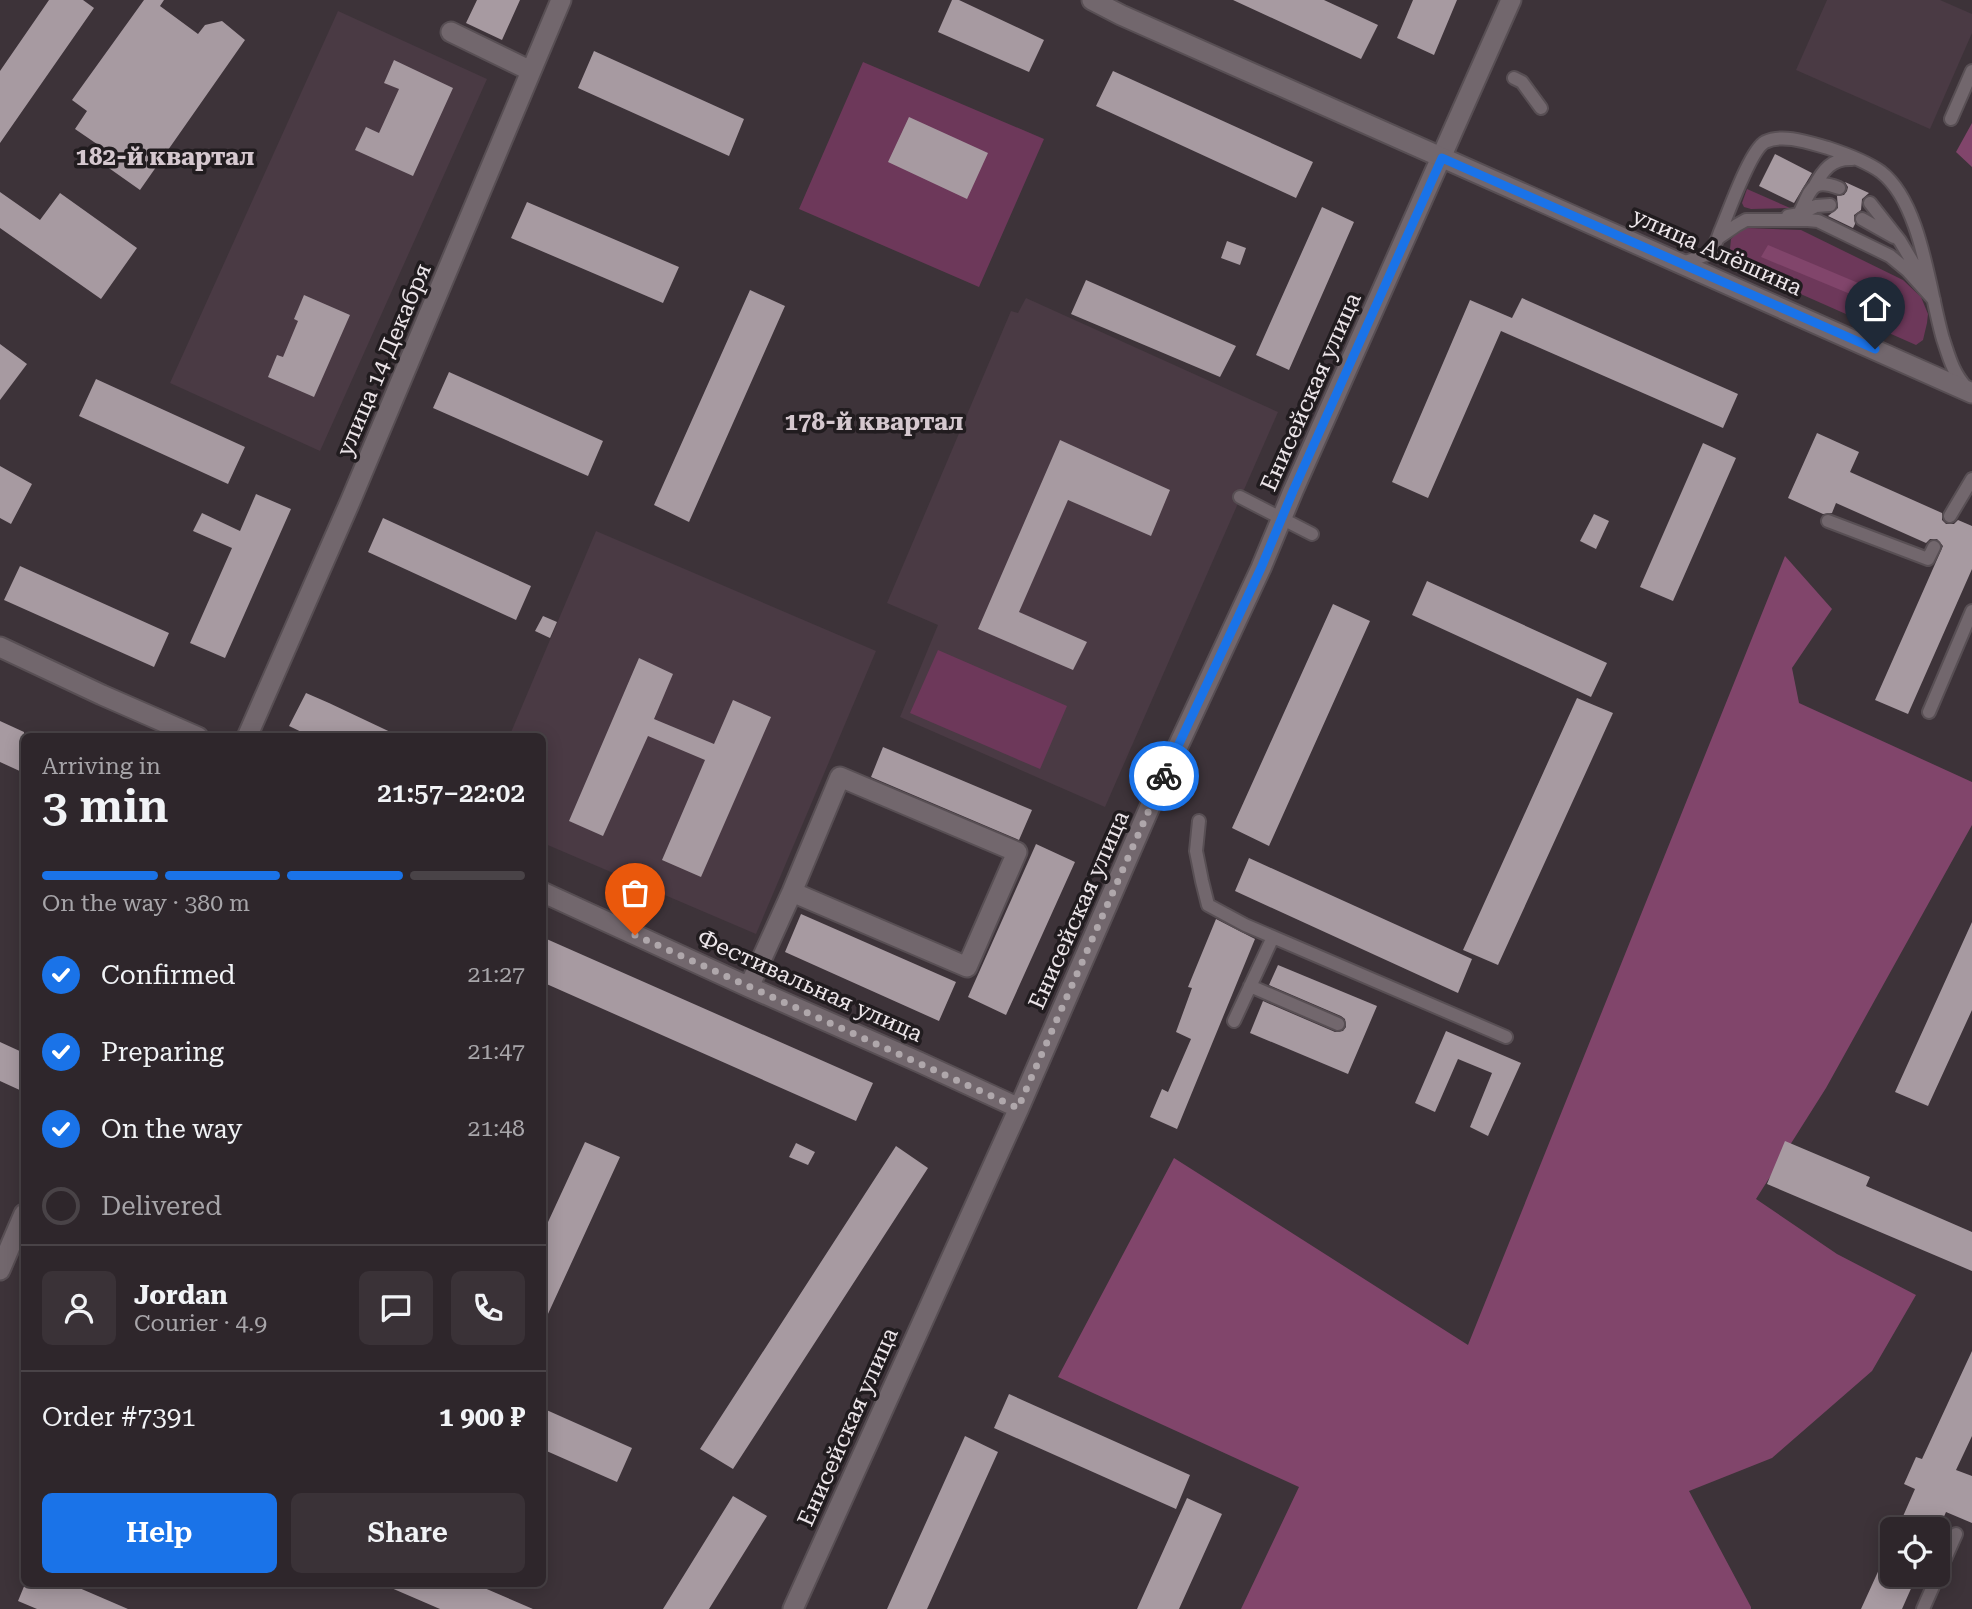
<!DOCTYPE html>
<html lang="en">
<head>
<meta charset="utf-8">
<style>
  body { margin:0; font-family:"Roboto Serif",serif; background:#3a3237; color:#f1f3f6; height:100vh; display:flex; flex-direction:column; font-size:26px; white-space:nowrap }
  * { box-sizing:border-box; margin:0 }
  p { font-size:23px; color:#a7a5a9 }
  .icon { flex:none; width:38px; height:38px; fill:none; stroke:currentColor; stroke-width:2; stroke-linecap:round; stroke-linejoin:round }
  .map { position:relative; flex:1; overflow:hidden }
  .side { position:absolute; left:21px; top:733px; width:525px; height:854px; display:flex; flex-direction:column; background:#2e262b; border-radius:10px; box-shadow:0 4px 18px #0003,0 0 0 2px #494347 }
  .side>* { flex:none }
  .buttons { position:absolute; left:1880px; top:1517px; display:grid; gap:14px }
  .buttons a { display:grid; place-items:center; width:70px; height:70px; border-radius:10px; background:#2e262b; box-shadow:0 4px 18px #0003,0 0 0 2px #494347; font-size:35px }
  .pin { position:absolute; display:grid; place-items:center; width:60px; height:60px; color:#fff; margin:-72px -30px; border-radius:50% 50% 50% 0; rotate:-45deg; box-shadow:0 0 7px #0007 }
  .pin .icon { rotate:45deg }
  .courier { position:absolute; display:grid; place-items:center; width:70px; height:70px; margin:-35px; border:5px solid #1a73e8; border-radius:50%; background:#fff; color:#222; box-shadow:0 2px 9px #0007 }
  .headline em { font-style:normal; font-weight:600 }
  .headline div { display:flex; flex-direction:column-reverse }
  .headline { display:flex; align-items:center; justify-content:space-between; height:119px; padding:0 21px }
  h1 { font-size:46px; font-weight:600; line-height:52px }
  .bar { display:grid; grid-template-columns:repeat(4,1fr); gap:10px 7px; align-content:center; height:84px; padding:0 21px }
  .bar i { height:9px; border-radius:5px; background:#494347 }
  .bar .active { background:#1a73e8 }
  .bar p { grid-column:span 4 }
  .line { display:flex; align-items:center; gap:18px; padding:0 21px; border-top:2px solid #494347 }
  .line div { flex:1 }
  .round { display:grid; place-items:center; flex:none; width:74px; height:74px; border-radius:10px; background:#3a3237 }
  ol { padding:0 21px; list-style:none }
  li { display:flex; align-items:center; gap:21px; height:77px }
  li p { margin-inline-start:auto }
  li .icon { padding:7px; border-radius:50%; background:#1a73e8; color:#fff; stroke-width:4 }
  li:last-child { color:#a7a5a9 }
  li i { width:38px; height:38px; border:4px solid #494347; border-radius:50% }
  .cta { display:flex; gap:14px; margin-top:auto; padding:14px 21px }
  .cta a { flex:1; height:80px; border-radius:10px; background:#1a73e8; color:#fff; font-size:28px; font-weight:600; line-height:80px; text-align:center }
  .cta a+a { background:#3a3237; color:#f1f3f6 }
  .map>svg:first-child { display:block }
  .built { fill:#4a3a44 }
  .green { fill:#6d385a }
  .forest { fill:#81456b }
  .building { fill:#a79aa1 }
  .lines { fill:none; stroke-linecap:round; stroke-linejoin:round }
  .service-casing { stroke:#584f54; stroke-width:16 }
  .minor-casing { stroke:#584f54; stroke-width:23 }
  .tertiary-casing { stroke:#584f54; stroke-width:23 }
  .service { stroke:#72676d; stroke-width:12 }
  .minor { stroke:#72676d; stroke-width:19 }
  .tertiary { stroke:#72676d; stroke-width:19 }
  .done { stroke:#afa7ab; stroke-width:7; stroke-dasharray:0 12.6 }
  .route { stroke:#1a73e8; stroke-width:9 }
  .labels { text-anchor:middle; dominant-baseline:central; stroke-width:7; stroke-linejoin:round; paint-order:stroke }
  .street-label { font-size:23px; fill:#ece5e9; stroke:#211c1f }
  .neighbourhood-label { font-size:24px; font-weight:bold; fill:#d5c8cf; stroke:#211c1f }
</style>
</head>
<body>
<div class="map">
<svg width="1972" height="1609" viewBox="0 0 1972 1609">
  <rect width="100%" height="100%" fill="#3d3339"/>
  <path class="built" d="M 1827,0 L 1940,0 L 1972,14 L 1972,33 L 1930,129 L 1796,70 Z
    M 338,11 L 487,79 L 320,451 L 170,383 Z
    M 1026,298 L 1278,412 L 1105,807 L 900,717 L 938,625 L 887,603 L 1011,311 L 1018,313 Z
    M 596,531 L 876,651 L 756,934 L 543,843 L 542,737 L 509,737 Z"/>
  <path class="green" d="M 863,62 L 1044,139 L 979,287 L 799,209 Z
    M 1747,189 L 1790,208 L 1751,209 L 1744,207 L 1742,203 Z
    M 1747,228 L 1801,230 L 1903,280 L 1921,297 L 1928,314 L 1927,323 L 1923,340 L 1916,345 L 1735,265 L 1730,249 L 1731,239 L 1741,229 Z
    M 938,650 L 1067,706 L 1040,769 L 910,713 Z"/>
  <path class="forest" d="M 1972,123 L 1972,167 L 1956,152 Z
    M 1768,245 L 1901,301 L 1896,313 L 1761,257 Z
    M 1785,556 L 1832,609 L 1792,668 L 1799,703 L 1972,782 L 1972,825 L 1826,1088 L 1756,1199 L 1837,1254 L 1916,1295 L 1872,1371 L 1772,1458 L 1689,1491 L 1751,1607 L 1751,1609 L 1241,1609 L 1299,1487 L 1058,1377 L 1174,1158 L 1468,1345 Z"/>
  <path class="building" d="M 49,0 L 83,0 L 94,8 L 0,143 L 0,71 Z
    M 144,0 L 164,0 L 160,6 L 198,34 L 205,25 L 222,21 L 245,40 L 140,190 L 106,166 L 113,155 L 75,129 L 87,111 L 72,100 Z
    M 477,0 L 520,0 L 502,40 L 466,23 Z
    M 952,0 L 959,0 L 1044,40 L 1029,72 L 938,32 Z
    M 1233,0 L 1324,0 L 1378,25 L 1361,59 Z
    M 1413,0 L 1457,0 L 1434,55 L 1397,38 Z
    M 594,51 L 744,119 L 729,156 L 578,88 Z
    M 394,60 L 453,88 L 413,176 L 355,150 L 366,127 L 379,133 L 399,89 L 384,83 Z
    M 1113,71 L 1313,162 L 1296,198 L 1096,106 Z
    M 909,117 L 988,153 L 967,199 L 888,162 Z
    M 1775,154 L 1812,173 L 1794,203 L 1759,186 Z
    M 1845,182 L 1869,193 L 1862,199 L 1861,210 L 1854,215 L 1855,224 L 1853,228 L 1828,216 L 1838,208 L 1837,196 L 1844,195 L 1847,191 L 1848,187 Z
    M 0,192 L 40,220 L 60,193 L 137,248 L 101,299 L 0,228 Z
    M 527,202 L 679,267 L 663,303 L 511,238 Z
    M 1322,207 L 1354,222 L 1289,370 L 1256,355 Z
    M 1227,241 L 1246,248 L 1240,265 L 1221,258 Z
    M 1086,280 L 1236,346 L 1220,377 L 1071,314 Z
    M 750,290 L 785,306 L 689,522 L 654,505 Z
    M 304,295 L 350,315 L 314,397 L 268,377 L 277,355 L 283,357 L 298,321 L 294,319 Z
    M 1522,298 L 1738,394 L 1723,428 L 1501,331 L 1428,498 L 1392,482 L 1470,300 L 1512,318 Z
    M 0,344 L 27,364 L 0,400 Z
    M 449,372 L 603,441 L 588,476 L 433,408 Z
    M 96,379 L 245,447 L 228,484 L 79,416 Z
    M 1817,433 L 1859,452 L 1850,472 L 1942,513 L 1942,520 L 1946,524 L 1954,524 L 1958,520 L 1972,526 L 1972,569 L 1908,714 L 1875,700 L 1943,546 L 1937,539 L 1930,539 L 1926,543 L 1836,503 L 1832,513 L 1823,514 L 1788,498 Z
    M 1060,440 L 1170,490 L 1151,536 L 1068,500 L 1019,612 L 1087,642 L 1073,670 L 978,629 Z
    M 1703,443 L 1736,458 L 1673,601 L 1640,587 Z
    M 0,466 L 32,484 L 11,524 L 0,518 Z
    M 256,494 L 291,509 L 225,658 L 190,643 L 232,548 L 193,531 L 202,513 L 240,531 Z
    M 1594,514 L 1609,521 L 1596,549 L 1580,541 Z
    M 383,518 L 531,586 L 516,620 L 368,552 Z
    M 20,566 L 169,633 L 154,667 L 4,600 Z
    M 1427,581 L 1607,663 L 1591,697 L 1412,615 Z
    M 1333,604 L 1370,621 L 1269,846 L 1232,828 Z
    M 543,616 L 557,622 L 550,638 L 535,631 Z
    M 639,658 L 673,674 L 654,719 L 714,744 L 733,700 L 771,717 L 701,877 L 662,860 L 705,760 L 648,736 L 603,836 L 569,821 Z
    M 306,693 L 329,703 L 401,737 L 312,737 L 289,726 Z
    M 1577,698 L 1613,713 L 1498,965 L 1463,950 Z
    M 0,721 L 24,732 L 24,773 L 0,762 Z
    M 883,747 L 1032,810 L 1019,840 L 871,777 Z
    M 1036,844 L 1075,862 L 1006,1015 L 968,997 Z
    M 1249,858 L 1472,959 L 1458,993 L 1235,891 Z
    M 801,914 L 956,982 L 939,1021 L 785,952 Z
    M 1216,919 L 1255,939 L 1177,1129 L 1150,1117 L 1162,1089 L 1168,1092 L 1191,1039 L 1176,1032 L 1192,988 L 1188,987 Z
    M 1972,922 L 1972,1010 L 1928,1106 L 1895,1092 Z
    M 542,937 L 873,1083 L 856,1121 L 542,982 Z
    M 1278,965 L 1377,1006 L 1348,1074 L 1250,1033 L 1263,1001 L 1335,1032 L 1343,1031 L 1346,1027 L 1345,1019 L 1341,1016 L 1269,985 Z
    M 1446,1031 L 1521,1063 L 1488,1136 L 1470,1127 L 1492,1073 L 1458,1059 L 1435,1112 L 1415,1103 Z
    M 0,1042 L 24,1053 L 24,1092 L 0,1081 Z
    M 1785,1141 L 1870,1177 L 1866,1186 L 1972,1232 L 1972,1271 L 1767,1184 Z
    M 585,1142 L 620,1157 L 542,1327 L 542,1235 Z
    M 796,1143 L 815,1152 L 808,1165 L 789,1157 Z
    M 896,1146 L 928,1168 L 733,1469 L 700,1449 Z
    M 1972,1351 L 1972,1436 L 1956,1470 L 1972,1476 L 1972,1523 L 1946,1512 L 1938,1530 L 1897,1530 L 1915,1489 L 1904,1484 L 1916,1457 L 1922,1459 Z
    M 1009,1394 L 1190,1475 L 1176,1509 L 994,1428 Z
    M 542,1408 L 632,1448 L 617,1482 L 542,1449 Z
    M 965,1436 L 998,1452 L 927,1609 L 887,1609 Z
    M 733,1496 L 767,1516 L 709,1609 L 663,1609 Z
    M 1187,1498 L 1222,1514 L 1179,1609 L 1137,1609 Z
    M 1892,1541 L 1892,1575 L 1917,1575 L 1902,1609 L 1861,1609 Z
    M 25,1584 L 70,1584 L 128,1609 L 37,1609 L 18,1601 Z
    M 382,1584 L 475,1584 L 533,1609 L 440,1609 Z"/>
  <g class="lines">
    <g class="service-casing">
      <path id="service" d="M 1514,78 L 1522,82 L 1541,108
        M 1951,119 L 1972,71
        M 1814,187 C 1823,170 1832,158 1852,159
        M 1870,203 L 1900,241 L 1922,278
        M 1799,214 L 1816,206 L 1830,205
        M 1788,216 L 1799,214 C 1811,191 1810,177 1839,188
        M 1862,219 L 1894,237
        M 1718,238 L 1737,225 L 1746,220 L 1808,220 L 1818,221 L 1890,256 L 1907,270 L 1934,300
        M 1682,263 C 1690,260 1700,258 1707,254 C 1713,250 1718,239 1720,232 C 1728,214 1750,150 1765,142 C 1783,133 1810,143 1828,148 C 1846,154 1866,161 1881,172 C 1922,204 1929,292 1943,339 C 1949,357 1953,373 1966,387
        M 1240,497 L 1312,534
        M 1950,516 L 1972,479
        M 1828,521 L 1928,559 L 1934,547
        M 1929,712 L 1972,611
        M 1199,821 L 1196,851 L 1202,881 L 1208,905 L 1245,925 L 1506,1037
        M 1250,986 L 1338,1024
        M 1234,1021 L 1273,937
        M 1923,1609 L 1956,1534"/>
    </g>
    <g class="minor-casing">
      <path id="minor" d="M 451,32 L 531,71
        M 0,647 L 102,695 L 198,737
        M 247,737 L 350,502 L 561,0
        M 542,892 L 749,987 L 919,1062 L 1019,1108
        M 749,987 L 792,892 L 840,777 L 1017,852 L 967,967 L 792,892
        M 0,1270 L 24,1214
        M 793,1609 L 1019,1108 L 1152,802 L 1261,568 L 1293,491 L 1511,0"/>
    </g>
    <g class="tertiary-casing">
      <path id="tertiary" d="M 1092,0 L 1121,15 L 1972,393"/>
    </g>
    <use href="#service" class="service"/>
    <use href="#minor" class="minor"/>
    <use href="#tertiary" class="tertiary"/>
  </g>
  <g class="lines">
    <path class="done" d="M 635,935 L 1018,1108 L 1164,776"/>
    <path class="route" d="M 1164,776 L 1261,568 L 1293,491 L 1442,158 L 1875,349"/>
  </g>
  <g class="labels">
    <g class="street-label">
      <text transform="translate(1717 252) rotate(24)">улица Алёшина</text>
      <text transform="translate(384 360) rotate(-67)">улица 14 Декабря</text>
      <text transform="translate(1311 392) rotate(-66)">Енисейская улица</text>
      <text transform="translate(1079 910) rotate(-66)">Енисейская улица</text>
      <text transform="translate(810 986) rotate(24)">Фестивальная улица</text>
      <text transform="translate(848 1427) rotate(-66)">Енисейская улица</text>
    </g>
    <g class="neighbourhood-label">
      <text x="165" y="157">182-й квартал</text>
      <text x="874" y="422">178-й квартал</text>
    </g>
  </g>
</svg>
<div class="buttons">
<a><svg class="icon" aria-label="locate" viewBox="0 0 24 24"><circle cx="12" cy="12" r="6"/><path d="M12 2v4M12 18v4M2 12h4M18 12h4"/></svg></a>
</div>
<div class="pin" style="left:635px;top:935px;background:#ea580c"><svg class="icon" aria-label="bag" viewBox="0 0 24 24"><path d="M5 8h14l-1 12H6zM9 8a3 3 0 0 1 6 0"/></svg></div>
<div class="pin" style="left:1875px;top:349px;background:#1f2937"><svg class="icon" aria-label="home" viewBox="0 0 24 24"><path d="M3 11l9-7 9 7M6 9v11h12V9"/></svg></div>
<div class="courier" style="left:1164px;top:776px"><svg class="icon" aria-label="bike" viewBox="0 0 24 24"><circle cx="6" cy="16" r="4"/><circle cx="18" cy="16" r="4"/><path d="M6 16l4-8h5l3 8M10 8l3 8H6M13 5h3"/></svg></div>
<section class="side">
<div class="headline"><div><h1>3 min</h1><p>Arriving in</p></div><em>21:57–22:02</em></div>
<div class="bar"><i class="active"></i><i class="active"></i><i class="active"></i><i></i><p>On the way · 380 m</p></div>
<ol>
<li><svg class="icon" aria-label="check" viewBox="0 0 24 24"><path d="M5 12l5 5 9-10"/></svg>Confirmed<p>21:27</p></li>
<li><svg class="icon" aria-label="check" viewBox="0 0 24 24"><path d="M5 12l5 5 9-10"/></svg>Preparing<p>21:47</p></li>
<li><svg class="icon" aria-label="check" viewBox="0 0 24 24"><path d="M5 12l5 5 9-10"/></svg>On the way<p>21:48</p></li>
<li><i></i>Delivered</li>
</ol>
<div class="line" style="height:126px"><a class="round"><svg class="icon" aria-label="person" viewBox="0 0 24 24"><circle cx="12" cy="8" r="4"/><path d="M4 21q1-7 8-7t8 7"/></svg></a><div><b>Jordan</b><p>Courier · 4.9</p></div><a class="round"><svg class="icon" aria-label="chat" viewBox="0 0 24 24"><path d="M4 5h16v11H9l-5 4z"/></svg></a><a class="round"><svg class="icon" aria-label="phone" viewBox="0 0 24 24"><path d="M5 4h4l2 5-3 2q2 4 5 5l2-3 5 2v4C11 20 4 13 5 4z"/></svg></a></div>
<div class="line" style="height:91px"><div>Order #7391</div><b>1 900 ₽</b></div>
<div class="cta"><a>Help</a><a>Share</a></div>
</section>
</div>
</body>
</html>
